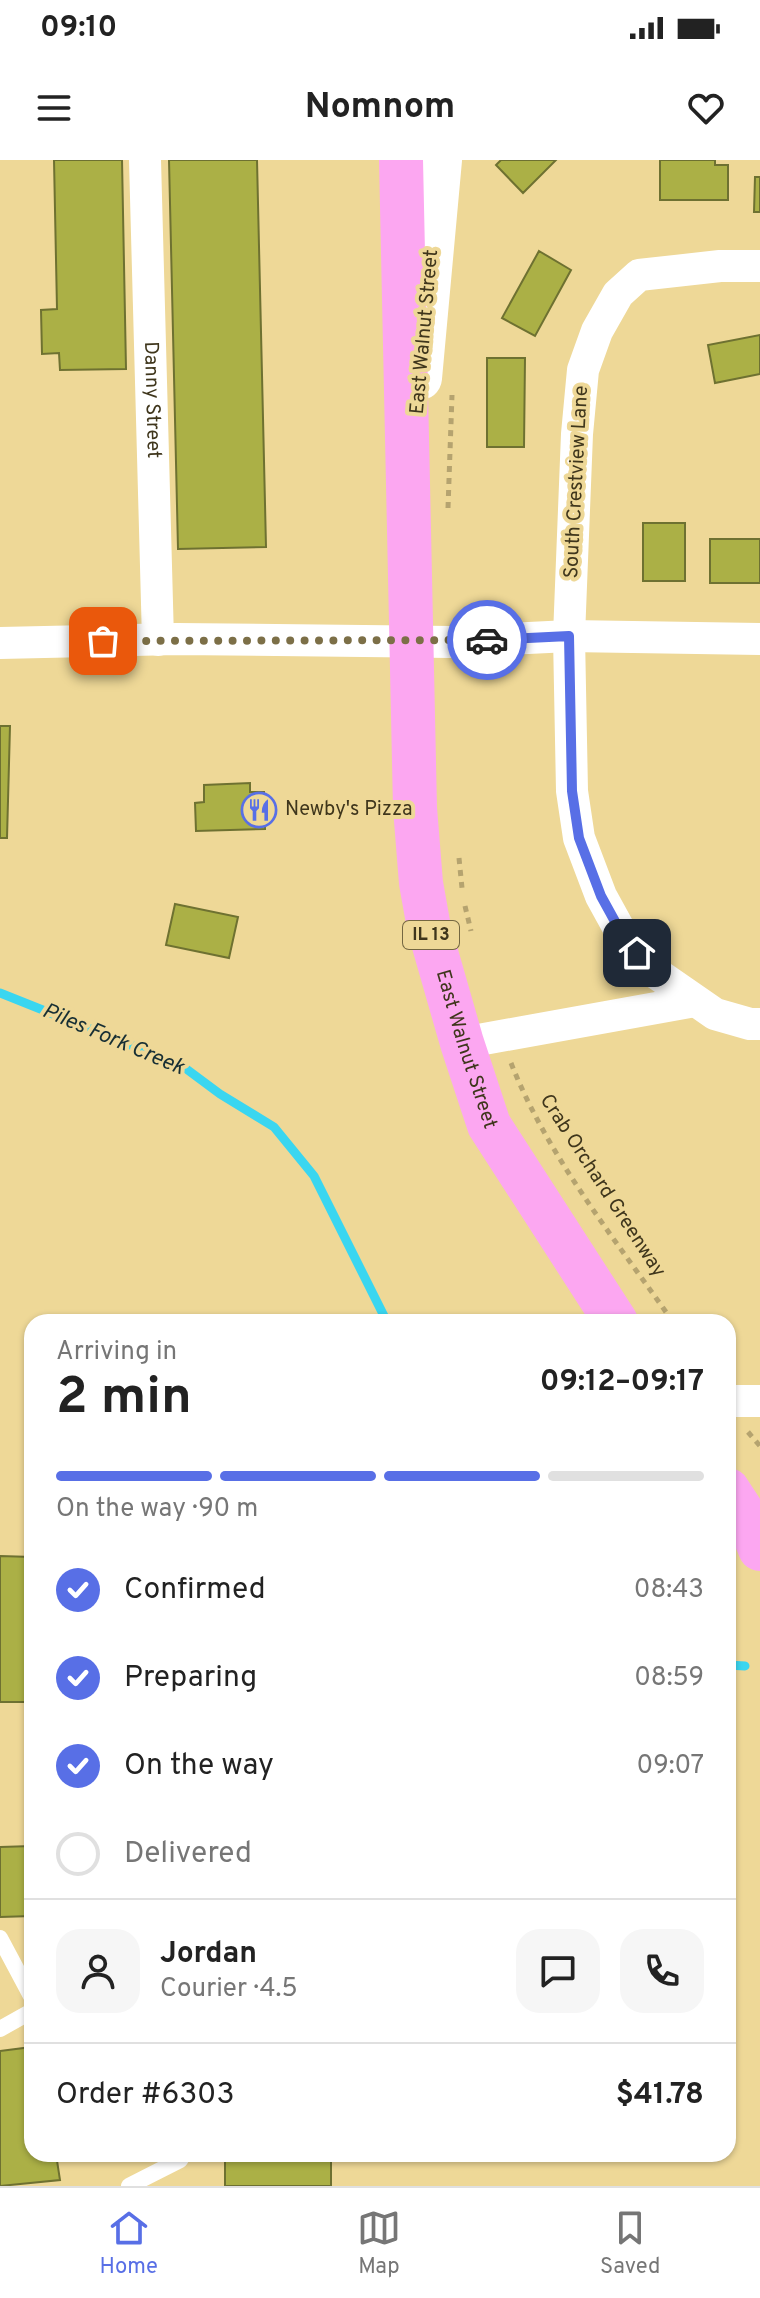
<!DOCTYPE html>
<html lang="en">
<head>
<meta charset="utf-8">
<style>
  body { margin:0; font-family:Overpass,sans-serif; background:#f6f6f6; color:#222; height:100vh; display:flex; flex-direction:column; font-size:30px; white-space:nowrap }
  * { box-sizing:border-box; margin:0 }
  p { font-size:26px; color:#767676 }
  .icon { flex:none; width:44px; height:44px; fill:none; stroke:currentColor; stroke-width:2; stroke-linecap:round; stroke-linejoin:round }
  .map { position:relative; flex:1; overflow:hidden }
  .panel { position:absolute; left:24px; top:1154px; width:712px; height:848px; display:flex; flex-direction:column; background:#fff; border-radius:24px; box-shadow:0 2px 6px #0004 }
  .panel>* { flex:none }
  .pin { position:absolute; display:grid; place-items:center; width:68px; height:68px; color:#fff; margin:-34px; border-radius:16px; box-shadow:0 4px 12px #0006 }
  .courier { position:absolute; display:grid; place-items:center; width:80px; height:80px; margin:-40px; border:6px solid #586fe6; border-radius:50%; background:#fff; color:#222; box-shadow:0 2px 10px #0007 }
  .headline em { font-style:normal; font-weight:700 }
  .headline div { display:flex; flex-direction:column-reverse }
  .headline { display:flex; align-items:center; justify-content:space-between; height:136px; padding:0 32px }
  h1 { font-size:52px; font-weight:700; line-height:60px }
  .bar { display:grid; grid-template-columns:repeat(4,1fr); gap:12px 8px; align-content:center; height:96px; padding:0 32px }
  .bar i { height:10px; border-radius:6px; background:#e0e0e0 }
  .bar .on { background:#586fe6 }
  .bar p { grid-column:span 4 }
  .line { display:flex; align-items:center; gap:20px; padding:0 32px; border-top:2px solid #e0e0e0 }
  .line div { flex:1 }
  .round { display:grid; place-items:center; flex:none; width:84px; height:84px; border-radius:24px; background:#f6f6f6 }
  ol { padding:0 32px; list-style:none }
  li { display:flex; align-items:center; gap:24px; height:88px }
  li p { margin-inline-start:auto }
  li .icon { padding:8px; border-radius:50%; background:#586fe6; color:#fff; stroke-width:4 }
  li:last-child { color:#767676 }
  li i { width:44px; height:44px; border:4px solid #e0e0e0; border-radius:50% }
  .status { display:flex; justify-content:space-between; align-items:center; height:56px; padding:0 40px; background:#fff; direction:ltr }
  .status svg { height:22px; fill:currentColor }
  header { display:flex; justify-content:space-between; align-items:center; height:104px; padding:0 32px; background:#fff; font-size:36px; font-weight:700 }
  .tabs { display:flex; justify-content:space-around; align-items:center; height:112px; border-top:2px solid #e0e0e0; background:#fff; font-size:22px; color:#767676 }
  .tabs a { display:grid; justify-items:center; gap:4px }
  .tabs .on { color:#586fe6 }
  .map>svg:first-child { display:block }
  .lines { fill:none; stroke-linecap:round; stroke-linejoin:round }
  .stream { stroke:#3ad6f0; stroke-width:9 }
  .building { fill:#abb046; stroke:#6e7131; stroke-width:2 }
  .path { stroke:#b5a36f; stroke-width:5; stroke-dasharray:6 6; stroke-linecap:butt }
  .lane { stroke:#fff; stroke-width:16 }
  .street { stroke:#fff; stroke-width:32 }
  .secondary { stroke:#fff; stroke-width:44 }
  .highway { stroke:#fca7f1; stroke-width:44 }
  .done { stroke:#7c6f47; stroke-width:8; stroke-dasharray:0 14.4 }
  .route { stroke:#586fe6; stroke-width:10 }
  .labels { text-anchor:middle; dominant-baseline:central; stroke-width:8; stroke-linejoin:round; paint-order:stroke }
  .shield { fill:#eed897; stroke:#746741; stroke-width:2 }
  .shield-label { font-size:18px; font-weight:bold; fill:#3f361c }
  .street-label { font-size:20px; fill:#3f361c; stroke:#eed897 }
  .poi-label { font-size:20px; fill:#3f361c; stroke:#eed897; text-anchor:start }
  .water-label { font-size:22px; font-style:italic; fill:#172f34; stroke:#eed897 }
</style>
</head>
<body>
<div class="status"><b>09:10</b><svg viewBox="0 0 49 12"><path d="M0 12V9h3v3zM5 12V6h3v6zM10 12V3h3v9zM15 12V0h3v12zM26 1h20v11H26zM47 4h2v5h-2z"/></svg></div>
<header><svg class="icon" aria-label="menu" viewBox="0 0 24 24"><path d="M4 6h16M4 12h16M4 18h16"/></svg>Nomnom<svg class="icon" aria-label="heart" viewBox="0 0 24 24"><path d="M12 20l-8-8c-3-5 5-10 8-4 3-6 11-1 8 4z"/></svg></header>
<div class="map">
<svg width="760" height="2026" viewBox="0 0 760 2026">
  <rect width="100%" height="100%" fill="#eed897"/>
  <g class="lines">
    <path class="stream" d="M 0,833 L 181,905 L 220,934 L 274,967 L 314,1016 L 387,1162
      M 728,1505 L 745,1506"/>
  </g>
  <path class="building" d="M 54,0 L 122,0 L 126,209 L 60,210 L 59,193 L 42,194 L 41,150 L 57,149 Z
    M 169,0 L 257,0 L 266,387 L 178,389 Z
    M 501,0 L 556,0 L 523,33 L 496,5 Z
    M 660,0 L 715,0 L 715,5 L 728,5 L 728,40 L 660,40 Z
    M 755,17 L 760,17 L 760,52 L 754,52 Z
    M 539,91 L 571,110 L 535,176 L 502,158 Z
    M 760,175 L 760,214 L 715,223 L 708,185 Z
    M 487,198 L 525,198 L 524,287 L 487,287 Z
    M 643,363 L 685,363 L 685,421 L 643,421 Z
    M 710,379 L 760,379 L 760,423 L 710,423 Z
    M 0,566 L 10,566 L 7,678 L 0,678 Z
    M 250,623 L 250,632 L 264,632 L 265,669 L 196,671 L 195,643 L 204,642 L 204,625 Z
    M 175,744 L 238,757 L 229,798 L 166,785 Z
    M 0,1396 L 32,1397 L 32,1542 L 0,1542 Z
    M 32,1686 L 32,1756 L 0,1757 L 0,1687 Z
    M 32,1887 L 32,1994 L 56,1994 L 60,2020 L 0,2026 L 0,1891 Z
    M 225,1994 L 331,1994 L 331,2026 L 225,2026 Z"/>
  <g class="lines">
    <path class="path" d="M 448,348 L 452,235
      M 459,698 L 462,728
      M 465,746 L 471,771
      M 511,903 C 548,997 615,1079 673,1162
      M 748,1272 L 760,1286"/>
    <path class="lane" d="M 0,1778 L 32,1838
      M 0,1869 L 32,1851
      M 129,2026 L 180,2000 L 184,1994"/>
    <g class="street">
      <path id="s1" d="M 145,0 L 158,480"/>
      <path d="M 760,106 L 720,106 L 639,115 L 618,134 L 597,171 L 583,210 L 577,274 L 569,476 L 572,631 L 579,678 L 601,736 L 623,776 L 650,809 L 715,854 L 750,864 L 760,864"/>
      <path d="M 0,483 L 177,479 L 451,482 L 569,476 L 760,479"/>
      <path d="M 462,883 L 695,841"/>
      <path d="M 728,1241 L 760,1241"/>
    </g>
    <path class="secondary" d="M 420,218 L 440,0"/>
    <g class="highway">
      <path id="s2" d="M 401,0 L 415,648 L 421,723 L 429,768 L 462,883 L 489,965 L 616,1162"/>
      <path d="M 728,1330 L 749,1362 L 760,1389"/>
    </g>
  </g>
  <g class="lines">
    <path class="done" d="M 103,481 L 487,480"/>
    <path class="route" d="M 487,480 L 569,476 L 572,631 L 579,678 L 601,736 L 623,776 L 637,793"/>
  </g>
  <defs>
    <g id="restaurant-ring" transform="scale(1.8)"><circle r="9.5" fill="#eed897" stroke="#586fe6" stroke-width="1.5"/><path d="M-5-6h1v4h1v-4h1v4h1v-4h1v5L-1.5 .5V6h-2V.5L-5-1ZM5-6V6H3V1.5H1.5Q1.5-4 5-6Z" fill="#586fe6"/></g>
  </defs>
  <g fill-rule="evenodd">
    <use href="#restaurant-ring" x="259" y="650"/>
  </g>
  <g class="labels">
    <rect class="shield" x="403" y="761" width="56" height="28" rx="6"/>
    <g class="shield-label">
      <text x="431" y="775">IL 13</text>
    </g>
    <g class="street-label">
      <text transform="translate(425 172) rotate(-85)">East Walnut Street</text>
      <text stroke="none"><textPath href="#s1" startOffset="240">Danny Street</textPath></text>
      <text transform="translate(577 322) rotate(-87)">South Crestview Lane</text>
      <text stroke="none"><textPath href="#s2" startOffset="896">East Walnut Street</textPath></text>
      <text transform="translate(602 1026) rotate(57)">Crab Orchard Greenway</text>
    </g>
    <g class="poi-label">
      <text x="285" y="650">Newby's Pizza</text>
    </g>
    <g class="water-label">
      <text transform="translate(113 880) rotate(23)">Piles Fork Creek</text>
    </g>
  </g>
</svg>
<div class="pin" style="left:103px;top:481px;background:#ea580c"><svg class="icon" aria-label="bag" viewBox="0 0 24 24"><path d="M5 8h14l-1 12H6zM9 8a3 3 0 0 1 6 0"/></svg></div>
<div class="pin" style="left:637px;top:793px;background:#1f2937"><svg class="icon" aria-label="home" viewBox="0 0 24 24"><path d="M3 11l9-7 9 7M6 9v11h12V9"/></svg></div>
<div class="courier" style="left:487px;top:480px"><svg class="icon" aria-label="car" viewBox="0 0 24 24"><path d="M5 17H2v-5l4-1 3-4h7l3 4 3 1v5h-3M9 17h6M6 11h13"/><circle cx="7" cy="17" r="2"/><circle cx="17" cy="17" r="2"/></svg></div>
<section class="panel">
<div class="headline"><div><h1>2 min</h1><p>Arriving in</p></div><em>09:12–09:17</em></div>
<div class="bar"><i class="on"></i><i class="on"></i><i class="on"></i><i></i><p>On the way · 90 m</p></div>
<ol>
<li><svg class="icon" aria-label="check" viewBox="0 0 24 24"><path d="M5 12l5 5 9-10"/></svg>Confirmed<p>08:43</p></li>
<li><svg class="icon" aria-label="check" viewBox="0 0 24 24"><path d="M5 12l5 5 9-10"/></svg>Preparing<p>08:59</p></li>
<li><svg class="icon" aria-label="check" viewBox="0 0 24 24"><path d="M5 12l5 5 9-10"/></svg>On the way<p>09:07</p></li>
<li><i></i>Delivered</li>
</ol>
<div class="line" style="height:144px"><a class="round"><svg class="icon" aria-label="person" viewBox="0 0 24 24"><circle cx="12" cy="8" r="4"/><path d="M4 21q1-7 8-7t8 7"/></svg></a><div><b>Jordan</b><p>Courier · 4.5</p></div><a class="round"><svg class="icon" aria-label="chat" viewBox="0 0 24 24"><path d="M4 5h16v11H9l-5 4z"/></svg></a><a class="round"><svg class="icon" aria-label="phone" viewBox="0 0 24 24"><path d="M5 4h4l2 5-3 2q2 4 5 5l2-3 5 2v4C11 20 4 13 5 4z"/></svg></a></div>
<div class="line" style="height:104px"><div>Order #6303</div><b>$41.78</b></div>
</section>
</div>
<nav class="tabs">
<a class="on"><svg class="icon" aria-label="home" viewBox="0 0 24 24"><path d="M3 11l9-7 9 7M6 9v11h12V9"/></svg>Home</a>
<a><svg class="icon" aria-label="map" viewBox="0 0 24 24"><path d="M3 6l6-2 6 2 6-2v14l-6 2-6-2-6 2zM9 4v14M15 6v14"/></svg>Map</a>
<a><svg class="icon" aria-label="saved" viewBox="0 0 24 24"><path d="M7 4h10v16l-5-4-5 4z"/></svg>Saved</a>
</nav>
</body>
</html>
